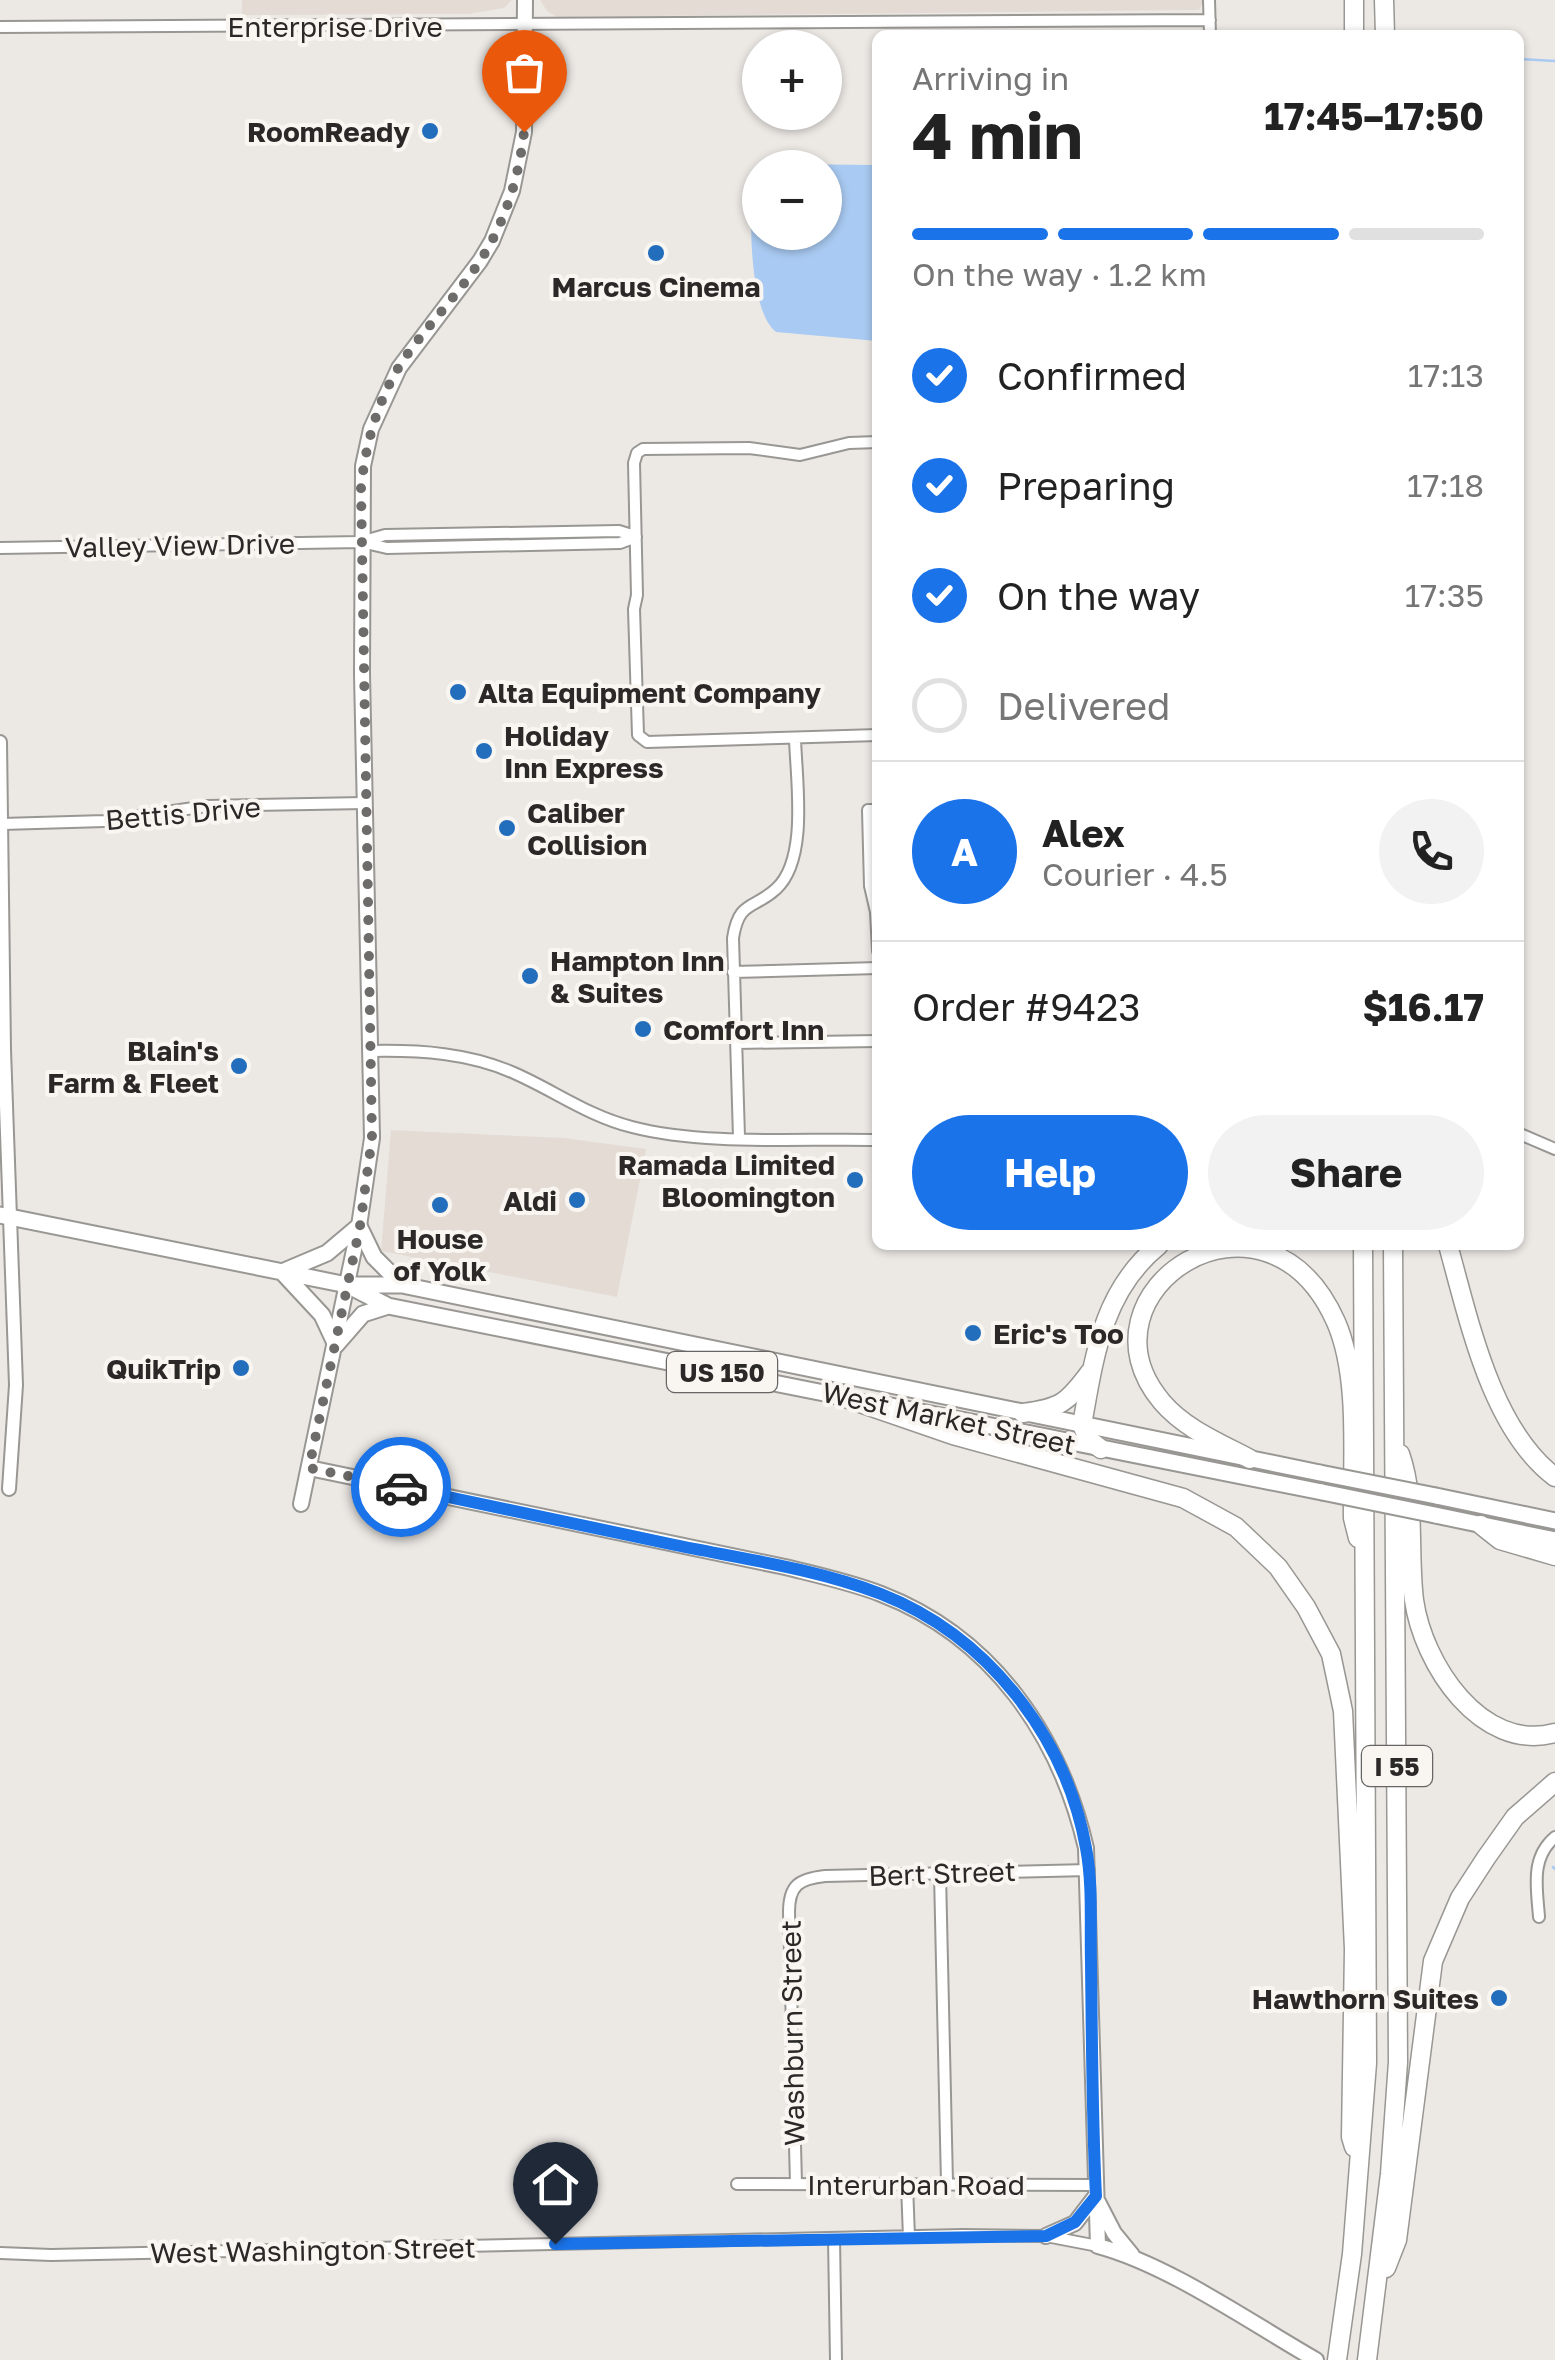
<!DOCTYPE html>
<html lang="en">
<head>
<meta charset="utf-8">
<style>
  body { margin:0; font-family:"Golos Text",sans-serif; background:#f2f2f2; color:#222; height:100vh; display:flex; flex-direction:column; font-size:38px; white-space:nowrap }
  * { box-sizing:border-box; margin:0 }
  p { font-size:32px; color:#767676 }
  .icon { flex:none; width:55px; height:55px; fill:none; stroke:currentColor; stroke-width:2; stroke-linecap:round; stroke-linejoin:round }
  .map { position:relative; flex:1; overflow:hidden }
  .details { position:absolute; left:872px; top:30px; width:652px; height:1220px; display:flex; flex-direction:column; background:#fff; border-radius:15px; box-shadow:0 2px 8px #0004 }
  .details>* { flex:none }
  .controls { position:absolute; left:742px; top:30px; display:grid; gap:20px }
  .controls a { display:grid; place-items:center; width:100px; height:100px; border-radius:50%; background:#fff; box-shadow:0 2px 8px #0004; font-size:50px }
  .pin { position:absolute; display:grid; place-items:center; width:85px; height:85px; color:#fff; margin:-102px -42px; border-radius:50% 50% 50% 0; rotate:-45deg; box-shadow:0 0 10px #0007 }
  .pin .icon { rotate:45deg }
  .courier { position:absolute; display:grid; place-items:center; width:100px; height:100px; margin:-50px; border:8px solid #1a73e8; border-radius:50%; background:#fff; color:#222; box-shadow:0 2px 12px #0007 }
  .overview em { font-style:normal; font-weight:700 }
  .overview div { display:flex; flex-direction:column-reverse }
  .overview { display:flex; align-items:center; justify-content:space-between; height:170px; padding:0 40px }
  h1 { font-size:65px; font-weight:700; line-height:75px }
  .bar { display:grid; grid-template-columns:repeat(4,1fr); gap:15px 10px; align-content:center; height:120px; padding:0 40px }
  .bar i { height:12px; border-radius:8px; background:#e0e0e0 }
  .bar .selected { background:#1a73e8 }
  .bar p { grid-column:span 4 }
  .line { display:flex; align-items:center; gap:25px; padding:0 40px; border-top:2px solid #e0e0e0 }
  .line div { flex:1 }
  .round { display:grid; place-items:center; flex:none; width:105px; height:105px; border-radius:52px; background:#f2f2f2 }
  ol { padding:0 40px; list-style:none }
  li { display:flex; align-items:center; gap:30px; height:110px }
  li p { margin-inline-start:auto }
  li .icon { padding:10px; border-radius:50%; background:#1a73e8; color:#fff; stroke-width:4 }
  li:last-child { color:#767676 }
  li i { width:55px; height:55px; border:5px solid #e0e0e0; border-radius:50% }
  .primary-button { display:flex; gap:20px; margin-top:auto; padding:20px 40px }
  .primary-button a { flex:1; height:115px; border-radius:60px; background:#1a73e8; color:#fff; font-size:40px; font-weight:700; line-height:115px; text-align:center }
  .primary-button a+a { background:#f2f2f2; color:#222 }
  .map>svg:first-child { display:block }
  .built { fill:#e4dcd4 }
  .water { fill:#a9caf2 }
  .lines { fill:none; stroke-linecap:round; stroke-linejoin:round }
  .stream { stroke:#a9caf2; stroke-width:2.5 }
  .minor-casing { stroke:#999793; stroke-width:14 }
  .tertiary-casing { stroke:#999793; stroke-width:16 }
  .secondary-casing { stroke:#999793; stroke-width:18 }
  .primary-casing { stroke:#999793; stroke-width:19 }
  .motorway-casing { stroke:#999793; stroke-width:21 }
  .minor { stroke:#fff; stroke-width:10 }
  .tertiary { stroke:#fff; stroke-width:12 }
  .secondary { stroke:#fff; stroke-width:14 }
  .primary { stroke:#fff; stroke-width:15 }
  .motorway { stroke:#fff; stroke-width:18 }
  .primary-bridge-casing { stroke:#999793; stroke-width:19; stroke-linecap:butt }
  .primary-bridge { stroke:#fff; stroke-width:15 }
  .done { stroke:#6e6c6a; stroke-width:10; stroke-dasharray:0 18 }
  .route { stroke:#1a73e8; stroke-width:12 }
  .poi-dot { fill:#236dbd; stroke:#f9f6f2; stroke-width:4 }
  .labels { text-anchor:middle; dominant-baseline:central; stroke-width:8; stroke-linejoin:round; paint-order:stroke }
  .shield { fill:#f9f6f2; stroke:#686665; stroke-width:2.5 }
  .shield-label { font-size:25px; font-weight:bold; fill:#2a2928 }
  .street-label { font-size:28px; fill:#2a2928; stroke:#f9f6f2 }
  .poi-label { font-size:28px; font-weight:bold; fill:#2a2928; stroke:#f9f6f2; text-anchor:end }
</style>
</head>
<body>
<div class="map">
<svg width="1555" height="2360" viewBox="0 0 1555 2360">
  <rect width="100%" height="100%" fill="#ece9e5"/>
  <path class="built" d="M 242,0 L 512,0 L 504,8 L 469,14 L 242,15 Z
    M 540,0 L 1203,0 L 1203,3 L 1199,10 L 557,17 L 547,11 Z
    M 391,1130 L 564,1138 L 646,1149 L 617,1297 L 381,1251 Z"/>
  <path class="water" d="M 776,164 L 877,165 L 877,341 L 776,332 C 748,311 748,205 755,171 L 760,169 L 760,232 L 825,232 L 825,168 L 766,167 Z"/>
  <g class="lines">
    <path class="stream" d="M 1520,59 L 1555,61
      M 1553,1867 L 1555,1869"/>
    <g class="minor-casing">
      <path id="minor" d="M 1209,0 L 1210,35
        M 0,27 L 1210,20
        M 878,442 L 849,443 L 800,455 L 749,448 L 643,449 L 637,453 L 634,463 L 637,595 L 634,609 L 638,735 L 647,742 L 878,735
        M 364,541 L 385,535 L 619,531 L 635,536
        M 0,548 L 361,542 L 387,548 L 620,543 L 636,537
        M 878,810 L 868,810 L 870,886 L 876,912 L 878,951
        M 2,824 L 105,821 L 207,806 L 365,803
        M 733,972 L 878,968
        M 736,1043 L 878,1041
        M 371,1051 C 420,1050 469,1053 514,1073 C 555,1091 588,1116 632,1127 C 705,1146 802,1138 878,1140
        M 1520,1134 L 1555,1149
        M 739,1137 L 733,938 C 739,900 753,910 776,889 C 809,859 796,779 795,738
        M 940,1874 L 947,2183
        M 1539,1917 C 1537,1888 1530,1858 1555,1837
        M 737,2184 L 1095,2185
        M 796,2184 L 789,1912 C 789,1885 799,1879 825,1876 L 1089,1870
        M 907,2185 L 909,2237
        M 834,2238 L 836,2360
        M 0,2253 L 51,2255 L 962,2235 L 1046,2236 L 1098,2246"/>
    </g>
    <g class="tertiary-casing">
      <path id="tertiary" d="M 0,742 L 4,1050 L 16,1385 L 9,1489"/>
    </g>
    <g class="secondary-casing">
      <path id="secondary" d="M 309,1468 L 785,1567 C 817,1575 850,1582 881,1594 C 993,1637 1060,1736 1086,1848 L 1098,2246 C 1169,2265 1251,2323 1316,2360
        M 301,1504 L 359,1226 L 372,1138 L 362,674 L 363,466 L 371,429 L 399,368 L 480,261 L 492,241 L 512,191 L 524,132 L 525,0
        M 1098,2202 L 1114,2233 L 1132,2255
        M 1046,2236 L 1075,2223 L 1095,2197"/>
    </g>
    <g class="primary-casing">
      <path id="primary" d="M 0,1215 L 347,1285 L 402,1285 L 1320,1473
        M 282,1272 L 327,1253 L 359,1226 L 374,1257 L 402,1285
        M 282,1272 L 322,1315 L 336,1345 L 363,1314 L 388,1306
        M 351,1287 L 388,1306 L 844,1397
        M 886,1405 L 1322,1492
        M 1436,1496 L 1555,1521
        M 1435,1515 L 1555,1540"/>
    </g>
    <g class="motorway-casing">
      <path id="motorway" d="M 1354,0 L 1354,35
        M 1384,0 L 1385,35
        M 1448,1245 C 1469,1320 1491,1429 1555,1477
        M 834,1394 L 953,1435 L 1183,1498 L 1236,1527 L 1278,1567 L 1306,1607 L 1331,1654 L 1343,1711 L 1354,1949 L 1351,2137 L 1354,2147
        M 1023,1413 C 1061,1408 1067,1403 1090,1372
        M 1101,1449 L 1088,1439 L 1082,1425 C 1094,1358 1102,1291 1159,1245
        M 1400,1454 C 1416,1499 1408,1552 1414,1600 C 1423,1664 1481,1753 1555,1733
        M 1250,1459 C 1220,1443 1185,1429 1162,1402 C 1069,1292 1265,1163 1336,1322 C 1360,1377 1352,1459 1353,1518 L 1358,1538
        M 1481,1525 L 1500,1540 L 1555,1556
        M 1386,2268 L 1397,2240 L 1433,1961 L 1460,1898 L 1486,1858 L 1515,1817 L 1555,1782
        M 1337,2360 L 1352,2254 L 1367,2063 L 1363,1245
        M 1367,2360 L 1390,2174 L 1398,2062 L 1393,1245"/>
    </g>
    <use href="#minor" class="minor"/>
    <use href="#tertiary" class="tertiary"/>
    <use href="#secondary" class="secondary"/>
    <use href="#primary" class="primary"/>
    <use href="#motorway" class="motorway"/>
    <g class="primary-bridge-casing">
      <path id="primary-bridge" d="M 1320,1473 L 1436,1496
        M 1322,1492 L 1435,1515"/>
    </g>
    <use href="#primary-bridge" class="primary-bridge"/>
  </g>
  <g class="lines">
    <path class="done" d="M 401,1487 L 309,1468 L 360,1226 L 372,1138 L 361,488 C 366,440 380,391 409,352 C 432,321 459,293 480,261 C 505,223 519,177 524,132"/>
    <path class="route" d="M 401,1487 C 493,1506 584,1526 675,1545 C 744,1559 816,1569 881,1594 C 988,1636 1066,1737 1086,1848 C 1093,1885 1090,1924 1091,1962 C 1092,2040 1092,2118 1096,2196 L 1075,2222 L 1046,2236 L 555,2244"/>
  </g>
  <g class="poi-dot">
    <circle cx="430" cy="131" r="10"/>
    <circle cx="656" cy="253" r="10"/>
    <circle cx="458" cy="692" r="10"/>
    <circle cx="484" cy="751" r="10"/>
    <circle cx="507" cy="828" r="10"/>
    <circle cx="530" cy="976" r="10"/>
    <circle cx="643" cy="1029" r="10"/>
    <circle cx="239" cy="1066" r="10"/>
    <circle cx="855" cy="1180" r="10"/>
    <circle cx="577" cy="1200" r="10"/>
    <circle cx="440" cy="1205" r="10"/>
    <circle cx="973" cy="1333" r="10"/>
    <circle cx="241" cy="1368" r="10"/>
    <circle cx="1499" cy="1998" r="10"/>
  </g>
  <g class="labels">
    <g class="shield">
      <rect x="667" y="1352" width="110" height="40" rx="8"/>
      <rect x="1362" y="1746" width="70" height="40" rx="8"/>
    </g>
    <g class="shield-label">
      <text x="722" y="1372">US 150</text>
      <text x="1397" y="1766">I 55</text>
    </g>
    <g class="street-label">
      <text x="335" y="26">Enterprise Drive</text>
      <text transform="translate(180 545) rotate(-1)">Valley View Drive</text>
      <text transform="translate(183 813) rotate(-5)">Bettis Drive</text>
      <text transform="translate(949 1418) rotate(12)">West Market Street</text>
      <text transform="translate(942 1873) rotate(-2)">Bert Street</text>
      <text transform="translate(792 2033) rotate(-91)">Washburn Street</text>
      <text x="916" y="2184">Interurban Road</text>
      <text transform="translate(313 2250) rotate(-1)">West Washington Street</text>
    </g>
    <g class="poi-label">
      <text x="410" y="131">RoomReady</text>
      <text x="656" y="286" text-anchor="middle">Marcus Cinema</text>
      <text x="478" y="692" text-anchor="start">Alta Equipment Company</text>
      <text x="504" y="735" text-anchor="start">Holiday<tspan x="504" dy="32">Inn Express</tspan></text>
      <text x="527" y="812" text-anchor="start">Caliber<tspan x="527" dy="32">Collision</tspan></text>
      <text x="550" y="960" text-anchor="start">Hampton Inn<tspan x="550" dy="32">&amp; Suites</tspan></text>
      <text x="663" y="1029" text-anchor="start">Comfort Inn</text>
      <text x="219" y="1050">Blain's<tspan x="219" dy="32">Farm &amp; Fleet</tspan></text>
      <text x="835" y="1164">Ramada Limited<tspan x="835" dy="32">Bloomington</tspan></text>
      <text x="557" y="1200">Aldi</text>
      <text x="440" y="1238" text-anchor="middle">House<tspan x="440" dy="32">of Yolk</tspan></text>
      <text x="993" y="1333" text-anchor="start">Eric's Too</text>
      <text x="221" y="1368">QuikTrip</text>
      <text x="1479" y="1998">Hawthorn Suites</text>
    </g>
  </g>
</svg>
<div class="controls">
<a>+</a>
<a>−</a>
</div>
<div class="pin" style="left:524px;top:132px;background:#ea580c"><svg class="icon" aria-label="bag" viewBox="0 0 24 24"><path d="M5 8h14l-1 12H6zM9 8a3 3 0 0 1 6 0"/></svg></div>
<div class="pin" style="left:555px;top:2244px;background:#1f2937"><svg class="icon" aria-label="home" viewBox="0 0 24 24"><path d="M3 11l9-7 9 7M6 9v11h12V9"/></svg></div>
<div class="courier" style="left:401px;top:1487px"><svg class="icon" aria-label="car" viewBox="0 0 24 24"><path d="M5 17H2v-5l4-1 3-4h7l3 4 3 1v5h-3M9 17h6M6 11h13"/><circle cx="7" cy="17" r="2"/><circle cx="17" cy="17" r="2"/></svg></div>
<section class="details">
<div class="overview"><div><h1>4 min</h1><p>Arriving in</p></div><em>17:45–17:50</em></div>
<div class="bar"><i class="selected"></i><i class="selected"></i><i class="selected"></i><i></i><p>On the way · 1.2 km</p></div>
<ol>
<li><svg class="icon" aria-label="check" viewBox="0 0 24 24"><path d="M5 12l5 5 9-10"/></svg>Confirmed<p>17:13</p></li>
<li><svg class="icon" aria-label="check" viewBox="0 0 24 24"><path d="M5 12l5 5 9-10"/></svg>Preparing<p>17:18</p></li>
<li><svg class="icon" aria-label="check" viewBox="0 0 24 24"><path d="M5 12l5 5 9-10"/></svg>On the way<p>17:35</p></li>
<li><i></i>Delivered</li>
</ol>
<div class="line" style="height:180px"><b class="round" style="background:#1a73e8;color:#fff">A</b><div><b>Alex</b><p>Courier · 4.5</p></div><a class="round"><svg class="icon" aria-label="phone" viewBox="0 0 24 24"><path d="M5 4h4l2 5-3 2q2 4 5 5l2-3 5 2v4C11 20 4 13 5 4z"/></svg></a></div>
<div class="line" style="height:130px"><div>Order #9423</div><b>$16.17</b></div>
<div class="primary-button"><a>Help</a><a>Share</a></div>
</section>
</div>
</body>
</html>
